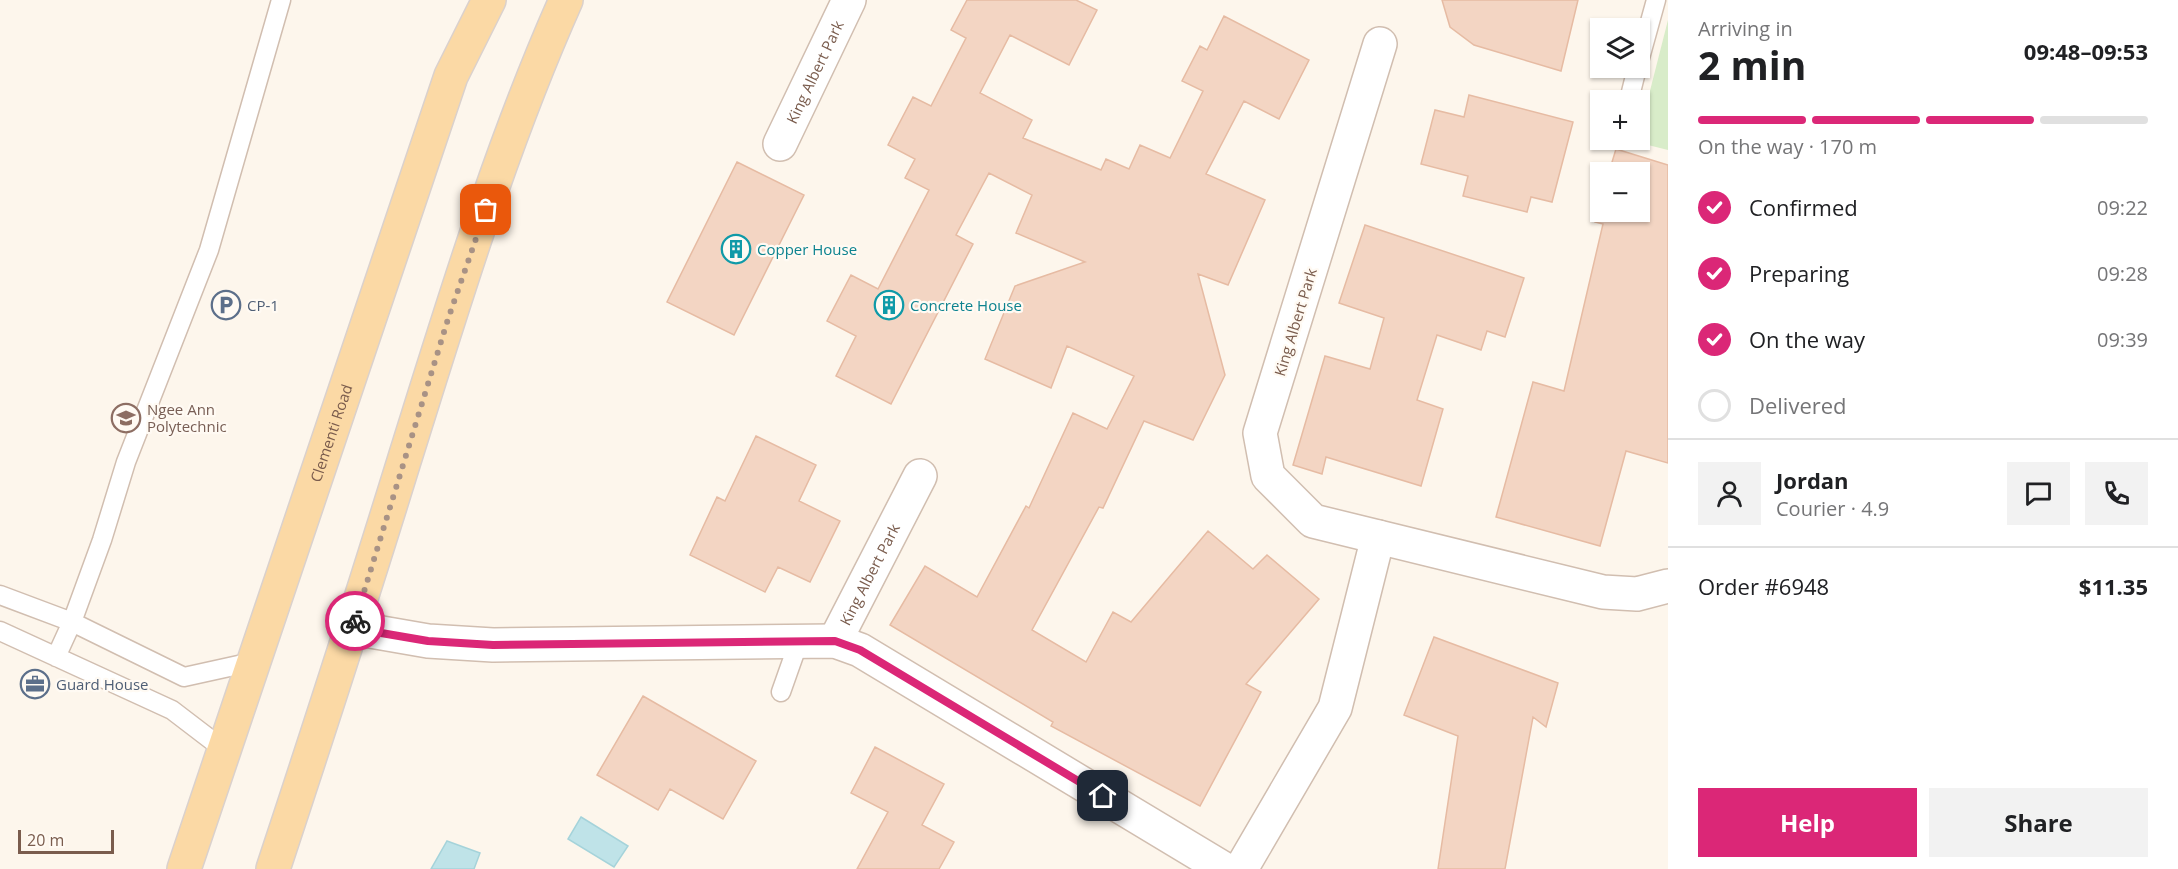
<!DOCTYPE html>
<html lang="en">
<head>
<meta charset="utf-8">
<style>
  body { margin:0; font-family:"Open Sans",sans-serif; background:#f2f2f2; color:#202124; height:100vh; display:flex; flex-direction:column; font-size:22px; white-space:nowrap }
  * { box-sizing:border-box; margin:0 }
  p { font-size:20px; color:#757577 }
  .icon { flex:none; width:33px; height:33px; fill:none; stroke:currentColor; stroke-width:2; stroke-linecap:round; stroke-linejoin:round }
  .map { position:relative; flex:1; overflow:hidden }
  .details { display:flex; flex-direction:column; background:#fff; width:510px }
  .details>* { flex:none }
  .tools { position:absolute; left:1590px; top:18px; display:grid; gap:12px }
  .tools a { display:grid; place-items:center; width:60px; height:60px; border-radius:0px; background:#fff; box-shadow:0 2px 4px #0004; font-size:30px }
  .scale { position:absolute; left:18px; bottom:15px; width:96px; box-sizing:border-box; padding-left:6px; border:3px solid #7a5c4d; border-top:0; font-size:16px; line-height:21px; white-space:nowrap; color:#7a5c4d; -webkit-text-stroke:4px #fffaf3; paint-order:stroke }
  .pin { position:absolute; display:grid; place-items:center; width:51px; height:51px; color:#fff; margin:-26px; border-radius:12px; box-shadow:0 3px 9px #0006 }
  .courier { position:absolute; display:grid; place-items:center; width:60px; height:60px; margin:-30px; border:4px solid #db2777; border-radius:50%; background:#fff; color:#222; box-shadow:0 2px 8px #0007 }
  .head em { font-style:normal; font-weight:700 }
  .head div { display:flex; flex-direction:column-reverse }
  .head { display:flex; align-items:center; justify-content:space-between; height:102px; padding:0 30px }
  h1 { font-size:39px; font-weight:700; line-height:45px }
  .bar { display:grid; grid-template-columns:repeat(4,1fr); gap:9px 6px; align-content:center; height:72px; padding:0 30px }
  .bar i { height:8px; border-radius:4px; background:#e0e0e0 }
  .bar .selected { background:#db2777 }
  .bar p { grid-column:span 4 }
  .line { display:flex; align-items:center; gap:15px; padding:0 30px; border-top:2px solid #e0e0e0 }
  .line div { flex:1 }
  .round { display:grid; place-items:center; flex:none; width:63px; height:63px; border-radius:0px; background:#f2f2f2 }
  ol { padding:0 30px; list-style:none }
  li { display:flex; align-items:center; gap:18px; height:66px }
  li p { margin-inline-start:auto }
  li .icon { padding:6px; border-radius:50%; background:#db2777; color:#fff; stroke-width:4 }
  li:last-child { color:#757577 }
  li i { width:33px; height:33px; border:3px solid #e0e0e0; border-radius:50% }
  .cta { display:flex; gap:12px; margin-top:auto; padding:12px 30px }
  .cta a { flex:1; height:69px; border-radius:0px; background:#db2777; color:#fff; font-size:24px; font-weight:700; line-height:69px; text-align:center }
  .cta a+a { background:#f2f2f2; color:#202124 }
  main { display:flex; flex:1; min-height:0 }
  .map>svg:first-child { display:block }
  .green { fill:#d8ecc9 }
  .water { fill:#bfe3e8; stroke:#a5d3da; stroke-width:1.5 }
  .building { fill:#f3d5c3; stroke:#e6bba3; stroke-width:1.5 }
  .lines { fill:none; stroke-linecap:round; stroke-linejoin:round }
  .lane-casing { stroke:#d1beb0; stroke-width:21 }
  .street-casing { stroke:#d1beb0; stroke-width:36 }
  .primary-casing { stroke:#dad1cd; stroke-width:36 }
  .lane { stroke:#fff; stroke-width:18 }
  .street { stroke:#fff; stroke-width:33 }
  .primary { stroke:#fbd9a5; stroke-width:33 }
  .done { stroke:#a89285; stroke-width:6; stroke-dasharray:0 10.8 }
  .route { stroke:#db2777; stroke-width:8 }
  .labels { text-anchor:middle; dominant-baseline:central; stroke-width:4.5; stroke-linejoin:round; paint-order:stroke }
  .street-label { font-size:15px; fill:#7a5c4d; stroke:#fffaf3 }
  .culture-label { font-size:15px; fill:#0d838f; stroke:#fffaf3; text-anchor:start }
  .service-label { font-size:15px; fill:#4e5e75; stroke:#fffaf3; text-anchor:start }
  .education-label { font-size:15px; fill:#785e54; stroke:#fffaf3; text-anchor:start }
</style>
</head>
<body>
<main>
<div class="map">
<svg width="1668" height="869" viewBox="0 0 1668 869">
  <rect width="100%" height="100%" fill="#fdf6ec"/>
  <path class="green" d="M 1668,20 L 1668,150 L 1636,142 L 1640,140 L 1640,130 Z"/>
  <path class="water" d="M 581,817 L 628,846 L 614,867 L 568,839 Z
    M 447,841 L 480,853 L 474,869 L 431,869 Z"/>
  <path class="building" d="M 967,0 L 1076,0 L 1097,10 L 1069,65 L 1010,35 L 980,93 L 1032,120 L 1023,138 L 1101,170 L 1106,159 L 1129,169 L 1140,145 L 1170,158 L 1203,91 L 1182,81 L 1200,46 L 1207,50 L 1224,16 L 1309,60 L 1279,119 L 1244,101 L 1206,174 L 1265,200 L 1228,285 L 1198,274 L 1225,375 L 1193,440 L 1144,421 L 1103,508 L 1099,507 L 1032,630 L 1086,662 L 1113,612 L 1131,622 L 1208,531 L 1253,569 L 1267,555 L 1319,599 L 1246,684 L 1261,692 L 1200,806 L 1051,726 L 1053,722 L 890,625 L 925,566 L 977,597 L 1026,506 L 1029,508 L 1073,413 L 1107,429 L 1134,376 L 1067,346 L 1051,388 L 985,359 L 1015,286 L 1085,262 L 1016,233 L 1032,195 L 989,173 L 956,235 L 973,244 L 891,404 L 836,376 L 856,336 L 827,321 L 851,275 L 878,289 L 929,190 L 905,178 L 915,159 L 888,145 L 913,97 L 931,106 L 966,38 L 951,30 Z
    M 1442,0 L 1578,0 L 1561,71 L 1474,45 L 1450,27 Z
    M 1469,95 L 1573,122 L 1552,202 L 1531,197 L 1527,212 L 1463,196 L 1468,176 L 1421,164 L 1435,110 L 1464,117 Z
    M 1616,149 L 1668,165 L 1668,463 L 1626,451 L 1600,546 L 1496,517 L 1533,382 L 1564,391 L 1603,224 L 1595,222 L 1600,203 L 1600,212 L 1640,212 L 1640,172 L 1609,172 Z
    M 737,162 L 804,195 L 734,335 L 667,302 Z
    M 1365,225 L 1524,278 L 1505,337 L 1487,331 L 1481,350 L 1437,335 L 1417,400 L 1443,409 L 1421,486 L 1326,457 L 1322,474 L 1293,465 L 1325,356 L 1370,369 L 1384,318 L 1339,303 Z
    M 756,436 L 816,465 L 799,501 L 840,521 L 810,582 L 778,567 L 765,592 L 690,555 L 717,497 L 725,501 Z
    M 1434,637 L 1558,683 L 1546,727 L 1533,717 L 1505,869 L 1438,869 L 1458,736 L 1404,715 Z
    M 643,696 L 756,761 L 723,819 L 670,789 L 658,810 L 597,775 Z
    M 875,747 L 944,784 L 922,825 L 954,842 L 939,869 L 857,869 L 888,812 L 851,793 Z"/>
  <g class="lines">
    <g class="lane-casing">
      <path id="lane" d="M 1640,58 L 1656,0
        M 1629,100 L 1637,68
        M 0,595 L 72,622 L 184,677 L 252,662
        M 0,631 L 172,710 L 223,749
        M 56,657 L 72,622 L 102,540 L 126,462 L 209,250 L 281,0
        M 781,692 L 799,641"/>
    </g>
    <g class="street-casing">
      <g id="street">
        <path d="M 1380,44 L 1260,433 L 1268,476 L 1313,521 L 1603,592 L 1637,594 L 1668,586"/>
        <path id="s1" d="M 780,144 L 849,0"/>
        <path d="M 353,628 L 428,641 L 493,645 L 835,641 L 860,650 L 1224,869"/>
        <path id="s2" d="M 835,641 L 920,476"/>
        <path d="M 1241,869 L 1335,708 L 1378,537"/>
      </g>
    </g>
    <g class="primary-casing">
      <g id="primary">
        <path id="s3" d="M 184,869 L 451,76 L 489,0"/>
        <path d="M 273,869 C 318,733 362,597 404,461 C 453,305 500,148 566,0"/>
      </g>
    </g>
    <use href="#lane" class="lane"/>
    <use href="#street" class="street"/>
    <use href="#primary" class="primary"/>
  </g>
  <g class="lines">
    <path class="done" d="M 355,621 L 448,319 L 486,210"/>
    <path class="route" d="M 355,621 L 352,628 L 428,641 L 493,645 L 835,641 L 860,650 L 1103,796"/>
  </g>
  <defs>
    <g id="building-ring" transform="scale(1.5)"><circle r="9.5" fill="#fffaf3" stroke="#0f9aa8" stroke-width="1.5"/><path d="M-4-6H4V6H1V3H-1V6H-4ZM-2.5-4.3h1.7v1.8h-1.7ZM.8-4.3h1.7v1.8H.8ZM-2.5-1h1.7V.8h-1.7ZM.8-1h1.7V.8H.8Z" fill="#0f9aa8"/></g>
    <g id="parking-ring" transform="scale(1.5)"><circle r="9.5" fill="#fffaf3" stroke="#5c6f8a" stroke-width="1.5"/><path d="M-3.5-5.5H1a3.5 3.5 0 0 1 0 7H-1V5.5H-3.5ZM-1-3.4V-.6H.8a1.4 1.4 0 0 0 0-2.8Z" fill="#5c6f8a"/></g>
    <g id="university-ring" transform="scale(1.5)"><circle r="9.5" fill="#fffaf3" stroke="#8d6e63" stroke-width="1.5"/><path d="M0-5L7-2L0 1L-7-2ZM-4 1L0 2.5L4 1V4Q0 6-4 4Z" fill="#8d6e63"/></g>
    <g id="office-ring" transform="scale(1.5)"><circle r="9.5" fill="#fffaf3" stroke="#5c6f8a" stroke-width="1.5"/><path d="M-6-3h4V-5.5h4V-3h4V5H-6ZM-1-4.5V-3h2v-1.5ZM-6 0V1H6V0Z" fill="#5c6f8a"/></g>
  </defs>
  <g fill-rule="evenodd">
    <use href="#building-ring" x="736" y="249"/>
    <use href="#parking-ring" x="226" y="305"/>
    <use href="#building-ring" x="889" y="305"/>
    <use href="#university-ring" x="126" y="418"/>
    <use href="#office-ring" x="35" y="684"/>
  </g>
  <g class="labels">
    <g class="street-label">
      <text stroke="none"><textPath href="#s1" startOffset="80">King Albert Park</textPath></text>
      <text transform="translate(1295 322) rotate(-73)">King Albert Park</text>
      <text stroke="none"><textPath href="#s3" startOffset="460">Clementi Road</textPath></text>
      <text stroke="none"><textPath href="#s2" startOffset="75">King Albert Park</textPath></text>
    </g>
    <g class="culture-label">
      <text x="757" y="249">Copper House</text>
      <text x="910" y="305">Concrete House</text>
    </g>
    <g class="service-label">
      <text x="247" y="305">CP-1</text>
      <text x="56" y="684">Guard House</text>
    </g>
    <g class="education-label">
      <text x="147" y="409">Ngee Ann<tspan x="147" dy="17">Polytechnic</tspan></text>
    </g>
  </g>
</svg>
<div class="tools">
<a><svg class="icon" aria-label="layers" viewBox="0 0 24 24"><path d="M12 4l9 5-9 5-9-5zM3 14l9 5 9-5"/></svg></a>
<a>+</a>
<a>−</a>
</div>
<div class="scale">20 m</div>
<div class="pin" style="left:486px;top:210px;background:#ea580c"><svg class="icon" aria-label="bag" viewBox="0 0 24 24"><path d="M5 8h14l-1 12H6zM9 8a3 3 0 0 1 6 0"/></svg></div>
<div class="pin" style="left:1103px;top:796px;background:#1f2937"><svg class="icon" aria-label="home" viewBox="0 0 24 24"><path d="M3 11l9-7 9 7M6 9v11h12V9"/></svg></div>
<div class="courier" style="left:355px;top:621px"><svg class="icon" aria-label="bike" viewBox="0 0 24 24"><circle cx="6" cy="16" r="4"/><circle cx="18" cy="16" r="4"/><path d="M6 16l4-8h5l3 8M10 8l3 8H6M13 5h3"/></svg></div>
</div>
<section class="details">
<div class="head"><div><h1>2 min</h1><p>Arriving in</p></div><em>09:48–09:53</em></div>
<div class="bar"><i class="selected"></i><i class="selected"></i><i class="selected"></i><i></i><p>On the way · 170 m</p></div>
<ol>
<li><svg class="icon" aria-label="check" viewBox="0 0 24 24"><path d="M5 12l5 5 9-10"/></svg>Confirmed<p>09:22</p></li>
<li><svg class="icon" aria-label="check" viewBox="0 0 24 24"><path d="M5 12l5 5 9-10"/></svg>Preparing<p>09:28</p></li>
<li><svg class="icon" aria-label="check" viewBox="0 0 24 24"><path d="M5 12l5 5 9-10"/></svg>On the way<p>09:39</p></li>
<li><i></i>Delivered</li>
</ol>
<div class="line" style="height:108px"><a class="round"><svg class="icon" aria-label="person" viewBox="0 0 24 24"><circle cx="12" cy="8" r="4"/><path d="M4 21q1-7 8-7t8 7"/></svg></a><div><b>Jordan</b><p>Courier · 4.9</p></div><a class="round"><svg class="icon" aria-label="chat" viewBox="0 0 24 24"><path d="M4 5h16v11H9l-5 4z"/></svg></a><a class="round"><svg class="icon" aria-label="phone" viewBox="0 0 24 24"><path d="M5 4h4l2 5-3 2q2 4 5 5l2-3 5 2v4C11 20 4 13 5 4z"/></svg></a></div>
<div class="line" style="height:78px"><div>Order #6948</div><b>$11.35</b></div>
<div class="cta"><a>Help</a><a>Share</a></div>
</section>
</main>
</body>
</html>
